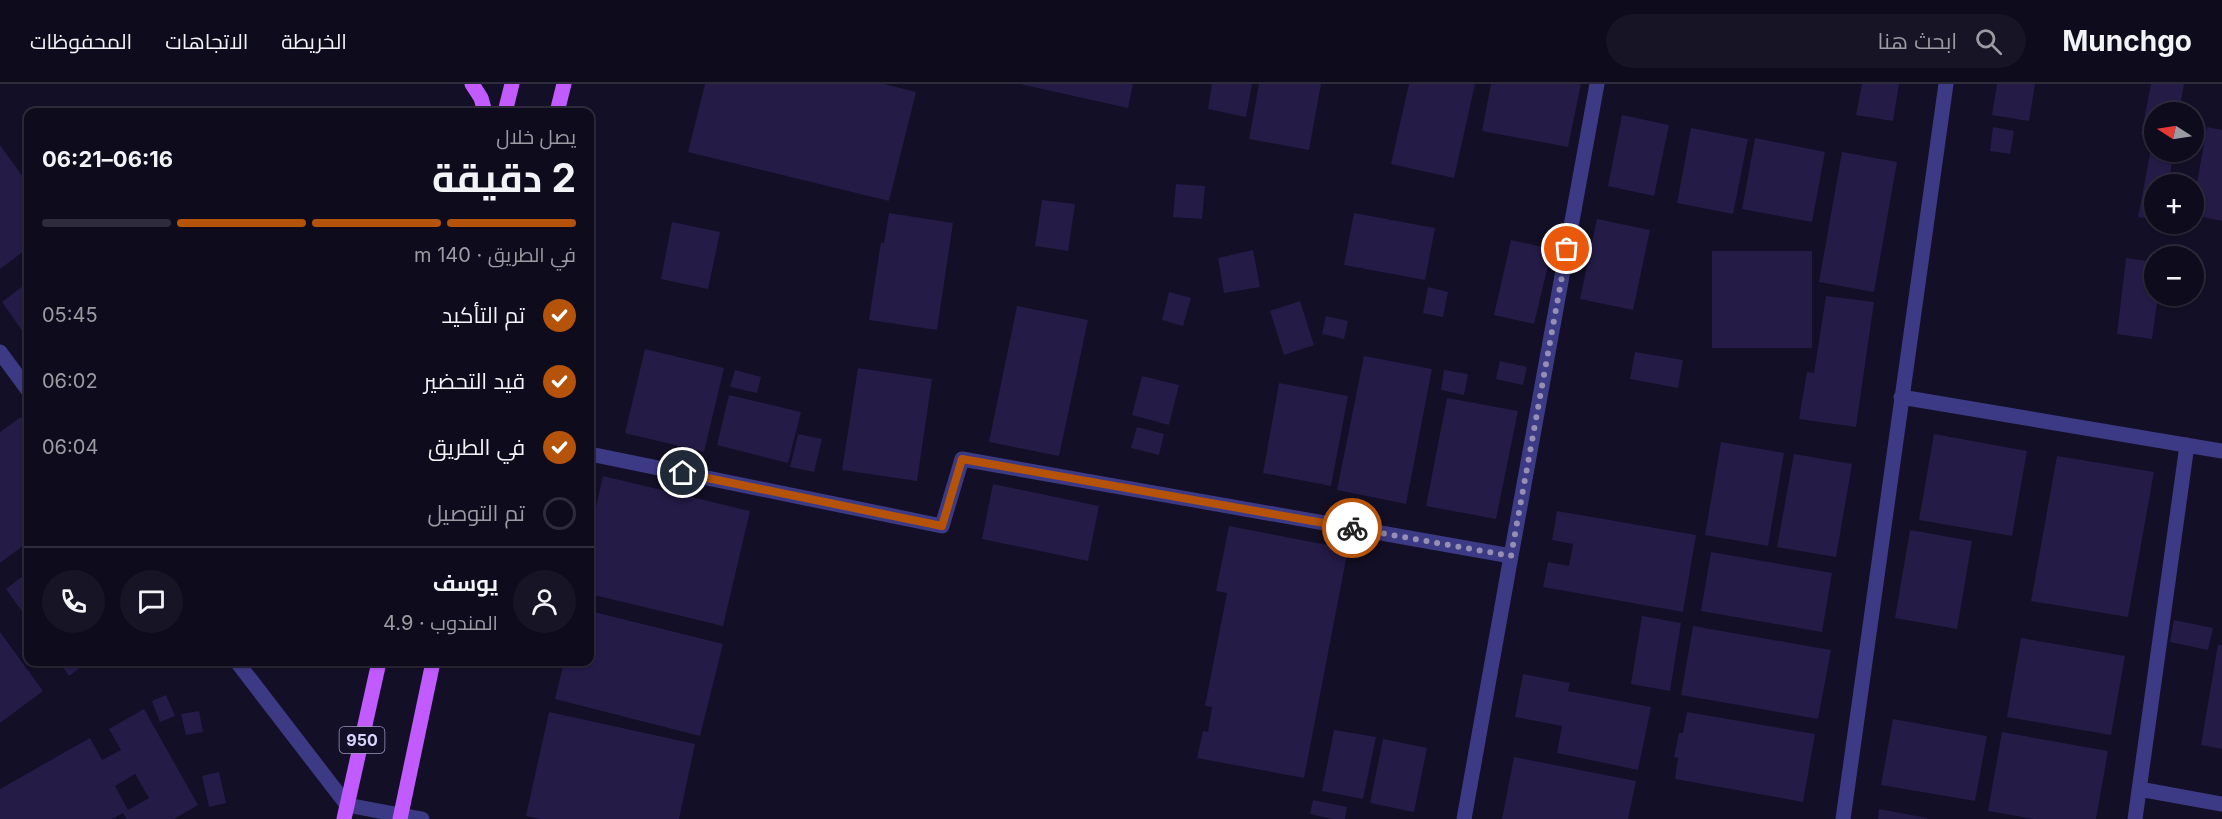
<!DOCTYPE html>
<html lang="ar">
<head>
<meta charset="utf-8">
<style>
  body { margin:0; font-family:Inter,Cairo,sans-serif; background:#171425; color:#f1f3f6; direction:rtl; height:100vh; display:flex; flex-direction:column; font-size:22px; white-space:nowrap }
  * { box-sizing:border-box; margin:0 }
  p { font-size:20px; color:#9b9ba3 }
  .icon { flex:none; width:33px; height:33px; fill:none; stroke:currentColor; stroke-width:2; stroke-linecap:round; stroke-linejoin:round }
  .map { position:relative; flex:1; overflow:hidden; direction:ltr }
  .side { position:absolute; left:24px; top:24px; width:570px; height:558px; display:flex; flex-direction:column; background:#0e0b1c; border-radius:12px; box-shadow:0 2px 4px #0004,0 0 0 2px #2e2b3b; direction:rtl }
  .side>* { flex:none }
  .needle { width:39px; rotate:282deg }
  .controls { position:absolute; left:2144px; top:18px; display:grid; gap:12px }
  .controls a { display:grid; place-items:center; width:60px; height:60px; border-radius:50%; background:#0e0b1c; box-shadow:0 2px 4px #0004,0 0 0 2px #2e2b3b; font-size:30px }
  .pin { position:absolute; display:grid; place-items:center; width:51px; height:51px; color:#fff; margin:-26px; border:3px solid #fff; border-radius:50%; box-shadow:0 2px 6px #0007 }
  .courier { position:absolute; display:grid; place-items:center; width:60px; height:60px; margin:-30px; border:4px solid #b45309; border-radius:50%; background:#fff; color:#222; box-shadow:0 2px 8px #0007 }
  .headline em { font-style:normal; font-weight:700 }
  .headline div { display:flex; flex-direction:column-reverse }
  .headline { display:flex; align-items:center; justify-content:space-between; height:102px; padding:0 18px }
  h1 { font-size:39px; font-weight:700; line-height:45px }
  .bar { display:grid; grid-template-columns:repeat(4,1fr); gap:9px 6px; align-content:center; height:72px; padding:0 18px }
  .bar i { height:8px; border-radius:4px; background:#2e2b3b }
  .bar .on { background:#b45309 }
  .bar p { grid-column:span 4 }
  .line { display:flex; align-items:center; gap:15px; padding:0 18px; border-top:2px solid #2e2b3b }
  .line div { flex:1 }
  .round { display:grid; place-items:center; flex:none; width:63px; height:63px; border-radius:32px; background:#171425 }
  ol { padding:0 18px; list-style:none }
  li { display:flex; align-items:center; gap:18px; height:66px }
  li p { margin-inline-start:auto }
  li .icon { padding:6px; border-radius:50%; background:#b45309; color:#fff; stroke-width:4 }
  li:last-child { color:#9b9ba3 }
  li i { width:33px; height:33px; border:3px solid #2e2b3b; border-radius:50% }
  header { display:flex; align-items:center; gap:36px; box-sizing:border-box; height:84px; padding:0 30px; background:#0e0b1c; border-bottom:2px solid #2e2b3b }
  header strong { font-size:28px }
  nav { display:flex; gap:33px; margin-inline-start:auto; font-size:21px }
  .search { width:420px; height:54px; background:#171425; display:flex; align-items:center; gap:15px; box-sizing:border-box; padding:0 21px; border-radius:33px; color:#9b9ba3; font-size:22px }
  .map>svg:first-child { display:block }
  .building { fill:#241b47; fill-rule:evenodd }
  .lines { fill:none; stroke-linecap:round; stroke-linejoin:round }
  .minor { stroke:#3d3a85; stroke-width:15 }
  .major { stroke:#c25bff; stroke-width:15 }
  .done { stroke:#948fb3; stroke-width:6; stroke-dasharray:0 10.8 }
  .route { stroke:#b45309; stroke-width:8 }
  .labels { text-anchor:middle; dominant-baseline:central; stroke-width:6; stroke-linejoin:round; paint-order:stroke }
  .shield { fill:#130f26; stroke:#9e99be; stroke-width:1.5 }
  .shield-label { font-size:16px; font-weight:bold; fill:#d9d4ff }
</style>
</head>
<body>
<header>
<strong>Munchgo</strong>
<div class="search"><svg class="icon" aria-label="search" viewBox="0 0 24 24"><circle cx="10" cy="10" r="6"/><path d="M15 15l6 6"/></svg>ابحث هنا</div>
<nav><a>الخريطة</a><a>الاتجاهات</a><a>المحفوظات</a></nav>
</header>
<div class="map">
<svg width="2222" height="735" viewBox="0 0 2222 735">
  <rect width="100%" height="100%" fill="#130f26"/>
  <path class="building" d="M 705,0 L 884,0 L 916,8 L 889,117 L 688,68 Z
    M 1020,0 L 1133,0 L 1128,24 Z
    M 1212,0 L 1252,0 L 1246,33 L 1208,25 Z
    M 1259,0 L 1321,0 L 1309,66 L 1249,55 Z
    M 1409,0 L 1475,0 L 1454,94 L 1391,80 Z
    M 1491,0 L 1581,0 L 1568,63 L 1482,47 Z
    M 1862,0 L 1899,0 L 1893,37 L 1856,31 Z
    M 1997,0 L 2035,0 L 2029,37 L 1992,31 Z
    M 2151,0 L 2184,0 L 2179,28 L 2154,28 L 2154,53 L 2141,51 Z
    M 1622,31 L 1669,41 L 1654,112 L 1608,102 Z
    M 1993,43 L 2014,47 L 2010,70 L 1990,67 Z
    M 2207,43 L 2222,46 L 2222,137 L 2193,131 L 2193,121 Z
    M 1691,44 L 1748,55 L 1733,130 L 1677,119 Z
    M 1755,54 L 1825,68 L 1812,138 L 1742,125 Z
    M 0,61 L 28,100 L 28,164 L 0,185 Z
    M 2151,65 L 2154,65 L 2154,68 L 2174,69 L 2168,100 L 2154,100 L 2154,136 L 2138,133 Z
    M 1842,68 L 1897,78 L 1874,208 L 1819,198 Z
    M 1176,100 L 1205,102 L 1202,135 L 1173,133 Z
    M 1042,116 L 1075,120 L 1068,167 L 1035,162 Z
    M 889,129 L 953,139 L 937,246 L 869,236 L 881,158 L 884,159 Z
    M 1354,129 L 1435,144 L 1425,196 L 1344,181 Z
    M 1597,135 L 1650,146 L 1633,226 L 1580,215 Z
    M 672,138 L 720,148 L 708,205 L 661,195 Z
    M 1511,156 L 1552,165 L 1534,240 L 1494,231 Z
    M 1253,166 L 1260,203 L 1224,209 L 1218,174 Z
    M 1712,167 L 1812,167 L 1812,264 L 1712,264 Z
    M 2126,174 L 2154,178 L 2154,212 L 2158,212 L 2152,255 L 2117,250 Z
    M 28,198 L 28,255 L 2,218 Z
    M 1428,203 L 1448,208 L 1443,233 L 1423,229 Z
    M 1169,208 L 1191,214 L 1183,242 L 1162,236 Z
    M 1826,212 L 1874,218 L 1856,343 L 1799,335 L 1807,288 L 1814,289 Z
    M 1300,217 L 1314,261 L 1284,271 L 1270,227 Z
    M 1017,222 L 1088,236 L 1059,372 L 989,358 Z
    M 1326,232 L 1348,237 L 1344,255 L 1322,250 Z
    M 645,265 L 724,284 L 704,368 L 625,349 Z
    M 1635,268 L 1683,276 L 1678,304 L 1630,295 Z
    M 1364,272 L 1432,285 L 1406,420 L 1337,406 Z
    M 1500,277 L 1527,283 L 1523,301 L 1496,295 Z
    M 858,284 L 932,295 L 917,397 L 842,386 Z
    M 735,286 L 761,293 L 757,309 L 730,303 Z
    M 1444,286 L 1468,290 L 1464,311 L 1441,306 Z
    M 1142,292 L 1179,301 L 1169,341 L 1132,331 Z
    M 1279,299 L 1348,312 L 1331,402 L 1263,389 Z
    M 729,311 L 801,328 L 788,379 L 717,361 Z
    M 1447,314 L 1518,327 L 1496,435 L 1426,422 Z
    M 21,333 L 28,344 L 28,458 L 0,479 L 0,348 Z
    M 1137,343 L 1164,350 L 1159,371 L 1131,364 Z
    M 798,350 L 822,355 L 814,388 L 790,383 Z
    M 1934,350 L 2027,367 L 2012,452 L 1919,436 Z
    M 1721,358 L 1784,369 L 1768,462 L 1705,451 Z
    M 1794,370 L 1852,380 L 1836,473 L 1777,463 Z
    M 2057,372 L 2154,388 L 2128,533 L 2031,517 Z
    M 603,392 L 750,427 L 723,542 L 590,510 L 590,449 Z
    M 993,400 L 1099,422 L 1088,477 L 982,455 Z
    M 1557,427 L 1696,451 L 1683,528 L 1543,503 L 1548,478 L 1569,482 L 1573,460 L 1552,456 Z
    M 1229,442 L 1348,465 L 1304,694 L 1197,674 L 1203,647 L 1208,648 L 1212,623 L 1205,622 L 1227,509 L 1216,507 Z
    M 1910,446 L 1972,457 L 1957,545 L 1895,534 Z
    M 1711,468 L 1832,489 L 1822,548 L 1701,527 Z
    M 28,488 L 28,536 L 6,505 Z
    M 590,527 L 723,560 L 700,652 L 555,615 L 564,578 L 590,578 Z
    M 1642,532 L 1681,539 L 1670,607 L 1631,600 Z
    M 2174,536 L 2213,544 L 2208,566 L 2170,558 Z
    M 1693,542 L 1831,566 L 1818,635 L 1681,611 Z
    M 0,548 L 43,607 L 0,639 Z
    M 2021,554 L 2125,572 L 2111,651 L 2007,633 Z
    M 2218,561 L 2222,561 L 2222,665 L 2201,661 Z
    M 59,578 L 88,578 L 69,592 Z
    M 1523,590 L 1570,599 L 1568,607 L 1651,623 L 1638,686 L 1557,669 L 1562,642 L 1515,633 Z
    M 166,611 L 175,632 L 160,638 L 152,617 Z
    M 144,625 L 198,721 L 174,735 L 127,735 L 123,729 L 112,735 L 0,735 L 0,705 L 90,654 L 102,676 L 121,666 L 109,645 ZM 135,690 L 149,714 L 128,726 L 115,702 Z
    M 199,627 L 203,648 L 186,651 L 181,630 Z
    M 549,628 L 695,660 L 679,735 L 541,735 L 526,732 Z
    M 1687,628 L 1815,650 L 1803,718 L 1675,695 L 1678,674 L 1674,673 L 1679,649 L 1683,649 Z
    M 1893,635 L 1987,652 L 1975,717 L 1881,701 Z
    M 1334,646 L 1376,653 L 1363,715 L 1322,707 Z
    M 2002,648 L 2108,667 L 2096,735 L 2034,735 L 1988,727 Z
    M 1383,655 L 1427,664 L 1414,728 L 1370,719 Z
    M 1514,673 L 1636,697 L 1628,735 L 1502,735 Z
    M 219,688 L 226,719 L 209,723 L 202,692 Z
    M 1313,716 L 1347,723 L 1345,735 L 1333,735 L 1310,730 Z
    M 1879,725 L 1927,734 L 1927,735 L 1878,735 Z"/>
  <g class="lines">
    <path class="minor" d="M 0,268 L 28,306
      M 1901,313 L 2222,367
      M 590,370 L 942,442 L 962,375 L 1511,472 L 1597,0
      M 237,578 L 347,721 L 422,735
      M 2139,705 L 2222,720
      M 1464,735 L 1511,472
      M 1843,735 L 1946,0
      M 2135,735 L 2187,361"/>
    <path class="major" d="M 472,0 L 481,14 L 485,28
      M 505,28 L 512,0
      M 557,28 L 564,0
      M 344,735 L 379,578
      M 400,735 L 433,578"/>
  </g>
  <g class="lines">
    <path class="done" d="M 1352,444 L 1511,472 L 1567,165"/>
    <path class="route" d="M 683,389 L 942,442 L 962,375 L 1352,444"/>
  </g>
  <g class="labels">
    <rect class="shield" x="339.5" y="643" width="45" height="26" rx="4.5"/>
    <g class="shield-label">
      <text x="362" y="656">950</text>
    </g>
  </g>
</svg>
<div class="controls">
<a><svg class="needle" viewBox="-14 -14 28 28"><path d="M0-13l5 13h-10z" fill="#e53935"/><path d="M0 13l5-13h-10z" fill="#9b9ba3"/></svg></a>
<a>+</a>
<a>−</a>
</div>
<div class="pin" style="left:1567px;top:165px;background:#ea580c"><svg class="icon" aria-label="bag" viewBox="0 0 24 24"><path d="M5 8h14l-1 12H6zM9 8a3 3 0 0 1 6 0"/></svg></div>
<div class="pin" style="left:683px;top:389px;background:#1f2937"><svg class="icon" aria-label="home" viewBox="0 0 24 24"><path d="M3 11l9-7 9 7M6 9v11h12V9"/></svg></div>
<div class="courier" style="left:1352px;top:444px"><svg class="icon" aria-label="bike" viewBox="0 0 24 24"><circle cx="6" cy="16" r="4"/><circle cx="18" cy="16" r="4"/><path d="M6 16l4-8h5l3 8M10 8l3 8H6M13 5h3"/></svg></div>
<section class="side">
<div class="headline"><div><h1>2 دقيقة</h1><p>يصل خلال</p></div><em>06:16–06:21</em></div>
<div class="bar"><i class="on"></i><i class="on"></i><i class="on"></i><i></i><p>في الطريق · 140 m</p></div>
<ol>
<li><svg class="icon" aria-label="check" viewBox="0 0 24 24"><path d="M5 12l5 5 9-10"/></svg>تم التأكيد<p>05:45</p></li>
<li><svg class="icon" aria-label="check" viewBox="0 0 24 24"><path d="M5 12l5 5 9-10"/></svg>قيد التحضير<p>06:02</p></li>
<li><svg class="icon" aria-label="check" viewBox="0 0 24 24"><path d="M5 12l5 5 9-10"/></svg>في الطريق<p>06:04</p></li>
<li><i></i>تم التوصيل</li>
</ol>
<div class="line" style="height:108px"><a class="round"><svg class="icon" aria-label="person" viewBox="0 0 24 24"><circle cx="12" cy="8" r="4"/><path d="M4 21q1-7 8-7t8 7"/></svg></a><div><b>يوسف</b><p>المندوب · 4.9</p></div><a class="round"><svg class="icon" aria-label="chat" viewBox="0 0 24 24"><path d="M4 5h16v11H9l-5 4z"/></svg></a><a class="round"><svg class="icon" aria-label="phone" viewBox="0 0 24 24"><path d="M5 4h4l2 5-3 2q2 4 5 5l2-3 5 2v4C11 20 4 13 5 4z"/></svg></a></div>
</section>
</div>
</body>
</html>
